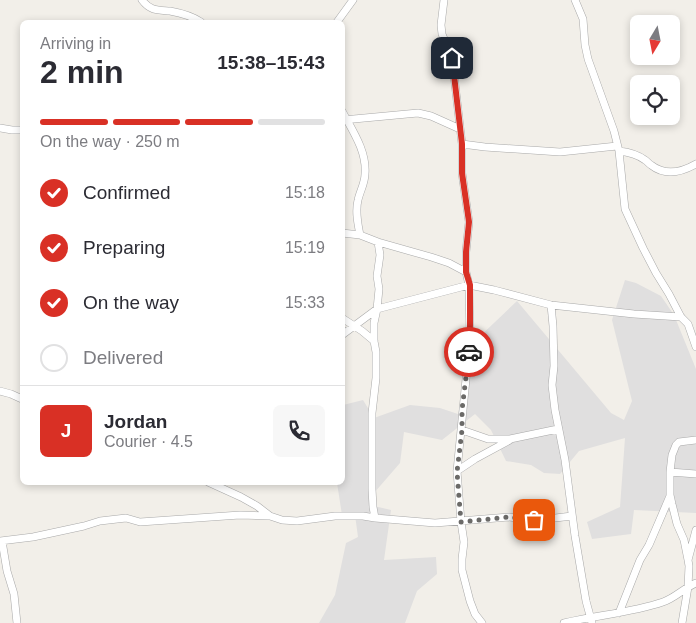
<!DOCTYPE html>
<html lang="en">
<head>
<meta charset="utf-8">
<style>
  body { margin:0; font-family:Arial,sans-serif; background:#f7f7f7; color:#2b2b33; height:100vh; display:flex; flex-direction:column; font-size:19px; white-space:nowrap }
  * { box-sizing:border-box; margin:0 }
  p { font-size:16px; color:#7c7c81 }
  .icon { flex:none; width:28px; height:28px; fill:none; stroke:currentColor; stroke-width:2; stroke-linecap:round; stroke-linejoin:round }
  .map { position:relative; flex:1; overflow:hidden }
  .side { position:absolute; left:20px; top:20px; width:325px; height:465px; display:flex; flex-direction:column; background:#fff; border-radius:8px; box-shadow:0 2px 8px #0003 }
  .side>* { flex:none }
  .needle { width:32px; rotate:190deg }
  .buttons { position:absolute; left:630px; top:15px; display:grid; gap:10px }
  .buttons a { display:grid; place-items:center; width:50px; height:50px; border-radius:8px; background:#fff; box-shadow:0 2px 8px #0003; font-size:25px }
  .pin { position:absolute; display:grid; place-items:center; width:42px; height:42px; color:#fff; margin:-21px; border-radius:10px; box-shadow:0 2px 8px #0006 }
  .courier { position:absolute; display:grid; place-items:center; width:50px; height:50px; margin:-25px; border:4px solid #d93025; border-radius:50%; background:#fff; color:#222; box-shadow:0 1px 6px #0007 }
  .headline em { font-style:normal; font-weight:600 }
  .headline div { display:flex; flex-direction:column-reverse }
  .headline { display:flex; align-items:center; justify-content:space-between; height:85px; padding:0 20px }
  h1 { font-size:32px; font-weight:600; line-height:38px }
  .bar { display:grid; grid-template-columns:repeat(4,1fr); gap:8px 5px; align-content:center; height:60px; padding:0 20px }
  .bar i { height:6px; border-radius:4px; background:#e1e1e2 }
  .bar .on { background:#d93025 }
  .bar p { grid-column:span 4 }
  .line { display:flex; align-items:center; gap:12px; padding:0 20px; border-top:1px solid #e1e1e2 }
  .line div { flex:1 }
  .round { display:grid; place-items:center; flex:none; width:52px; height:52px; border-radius:8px; background:#f7f7f7 }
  ol { padding:0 20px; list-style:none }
  li { display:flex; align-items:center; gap:15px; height:55px }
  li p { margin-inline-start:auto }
  li .icon { padding:5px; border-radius:50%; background:#d93025; color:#fff; stroke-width:4 }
  li:last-child { color:#7c7c81 }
  li i { width:28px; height:28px; border:2px solid #e1e1e2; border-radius:50% }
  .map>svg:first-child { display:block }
  .residential { fill:#e0dfdf }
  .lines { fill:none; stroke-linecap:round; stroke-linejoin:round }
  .street-casing { stroke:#a9a9a9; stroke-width:8 }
  .street { stroke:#fff; stroke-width:7 }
  .done { stroke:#6b6a68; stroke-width:5; stroke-dasharray:0 9 }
  .route { stroke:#d93025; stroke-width:6 }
</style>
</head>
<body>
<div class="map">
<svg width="696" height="623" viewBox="0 0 696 623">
  <rect width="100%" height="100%" fill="#f2efe9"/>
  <path class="residential" d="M 625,280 L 636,283 L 661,296 L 674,315 L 696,369 L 696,513 L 634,510 L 631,534 L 592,539 L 587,522 L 620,507 L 625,438 L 579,451 L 560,474 L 544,473 L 531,465 L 506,461 L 491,430 L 475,414 L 442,440 L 404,432 L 400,463 L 374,493 L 374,506 L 391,510 L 384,560 L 436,557 L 437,574 L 417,591 L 405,623 L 319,623 L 335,595 L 346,543 L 358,537 L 355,515 L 342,515 L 337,483 L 342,482 L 343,405 L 363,400 L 374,418 L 410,405 L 440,408 L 458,414 L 475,341 L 517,301 L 611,413 L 624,420 L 632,401 L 612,320 Z"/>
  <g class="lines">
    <g class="street-casing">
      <path id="street" d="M 142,0 C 150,11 158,10 170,11 C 181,13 192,16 201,22
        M 444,0 L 441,25 L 442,34 L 452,58 L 462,144 L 462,173 L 469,222 L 466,252 L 466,272 L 469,285 L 470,338 L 457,471 L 461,522 L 464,542 L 462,559 L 462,570 L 470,601 L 475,614 L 482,623
        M 575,0 L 583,19 L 585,45 L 588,59 L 614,131 L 619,151 L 625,209 L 643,248 L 656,273 L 669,294 L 681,317 L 688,324 L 696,347
        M 337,22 L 353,0
        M 342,111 C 352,130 367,151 365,174 C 365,183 360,191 358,200 C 355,212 358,224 360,235
        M 343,120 L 418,113 L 431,116 L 460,129
        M 0,128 L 12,130 L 22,130
        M 462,144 L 485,147 L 560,152 L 617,146
        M 619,151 C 628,152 637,154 645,160 C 647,161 649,164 651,165 C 665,176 682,172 696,164
        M 342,233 L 360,235 L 378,242 L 431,257 L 449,263 L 466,272
        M 551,305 L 553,326 L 554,366 L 552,385 L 555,410 L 565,460 L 575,536 L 586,601 L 592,623
        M 342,318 L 362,331 L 374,341
        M 342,335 L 377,309 L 469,285 L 494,290 L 551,305 L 634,314 L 681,317
        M 0,391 L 11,394 L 22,399
        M 462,430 L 488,439 L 510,439 L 558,429
        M 457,471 L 475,459 L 510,440
        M 670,472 L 696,474
        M 208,482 L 241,497 L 257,506 L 270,516 L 282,520 L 297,521 L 335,516 L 363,516 L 375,518 L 435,523 L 509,517 L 534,520 L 547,519 L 572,516
        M 375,518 L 373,507 L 372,489 L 372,413 L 376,378 L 376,352 L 374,341 L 374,323 L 377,309 L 379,289 L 377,276 L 380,255 L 378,242
        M 0,541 L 33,537 L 84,526 L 100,521 L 126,518 L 140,522 L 240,515 L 269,516
        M 2,541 L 7,571 L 14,594 L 17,623
        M 688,560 L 684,540 L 677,524 L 672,504 L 670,495 L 670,472 L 672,455 L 676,445 L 679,442 L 696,440
        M 619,613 L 640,560 L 649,545 L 670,496
        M 564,623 C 596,615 631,613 663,602 C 675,598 684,588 696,583
        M 682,623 L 688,587 L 689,566 L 688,560 L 696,530"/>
    </g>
    <use href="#street" class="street"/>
  </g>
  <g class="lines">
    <path class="done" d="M 469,352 L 462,410 L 462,430 L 457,472 L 461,522 L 509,517 L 534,520"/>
    <path class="route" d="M 452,58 L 462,144 L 462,173 L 469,222 L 466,252 L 466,272 L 470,285 L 470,325 L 469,352"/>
  </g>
</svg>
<div class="buttons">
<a><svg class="needle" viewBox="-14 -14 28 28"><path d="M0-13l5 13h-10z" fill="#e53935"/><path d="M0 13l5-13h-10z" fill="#7c7c81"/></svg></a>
<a><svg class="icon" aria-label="locate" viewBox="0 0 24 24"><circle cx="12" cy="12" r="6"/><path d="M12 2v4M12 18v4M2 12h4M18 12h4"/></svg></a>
</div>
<div class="pin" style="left:534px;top:520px;background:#ea580c"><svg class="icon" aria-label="bag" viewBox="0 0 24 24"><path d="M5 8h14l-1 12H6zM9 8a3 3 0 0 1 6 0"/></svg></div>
<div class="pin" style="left:452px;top:58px;background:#1f2937"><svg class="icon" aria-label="home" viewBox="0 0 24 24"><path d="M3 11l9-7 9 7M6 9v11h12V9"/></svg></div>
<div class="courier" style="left:469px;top:352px"><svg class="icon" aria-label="car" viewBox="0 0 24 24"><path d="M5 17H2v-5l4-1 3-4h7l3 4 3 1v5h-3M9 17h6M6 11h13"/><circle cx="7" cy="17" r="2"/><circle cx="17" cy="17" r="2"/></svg></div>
<section class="side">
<div class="headline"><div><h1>2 min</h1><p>Arriving in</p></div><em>15:38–15:43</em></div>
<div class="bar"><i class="on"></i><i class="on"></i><i class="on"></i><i></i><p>On the way · 250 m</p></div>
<ol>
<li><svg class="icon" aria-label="check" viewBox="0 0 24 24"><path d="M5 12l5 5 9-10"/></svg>Confirmed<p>15:18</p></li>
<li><svg class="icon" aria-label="check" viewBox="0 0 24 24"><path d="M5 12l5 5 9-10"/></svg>Preparing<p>15:19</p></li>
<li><svg class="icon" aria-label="check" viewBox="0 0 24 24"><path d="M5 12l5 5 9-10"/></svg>On the way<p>15:33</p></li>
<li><i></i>Delivered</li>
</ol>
<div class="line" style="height:90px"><b class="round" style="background:#d93025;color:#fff">J</b><div><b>Jordan</b><p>Courier · 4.5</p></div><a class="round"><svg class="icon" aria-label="phone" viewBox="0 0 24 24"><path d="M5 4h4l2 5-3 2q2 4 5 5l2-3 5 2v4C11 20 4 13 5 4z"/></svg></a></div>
</section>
</div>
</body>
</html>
